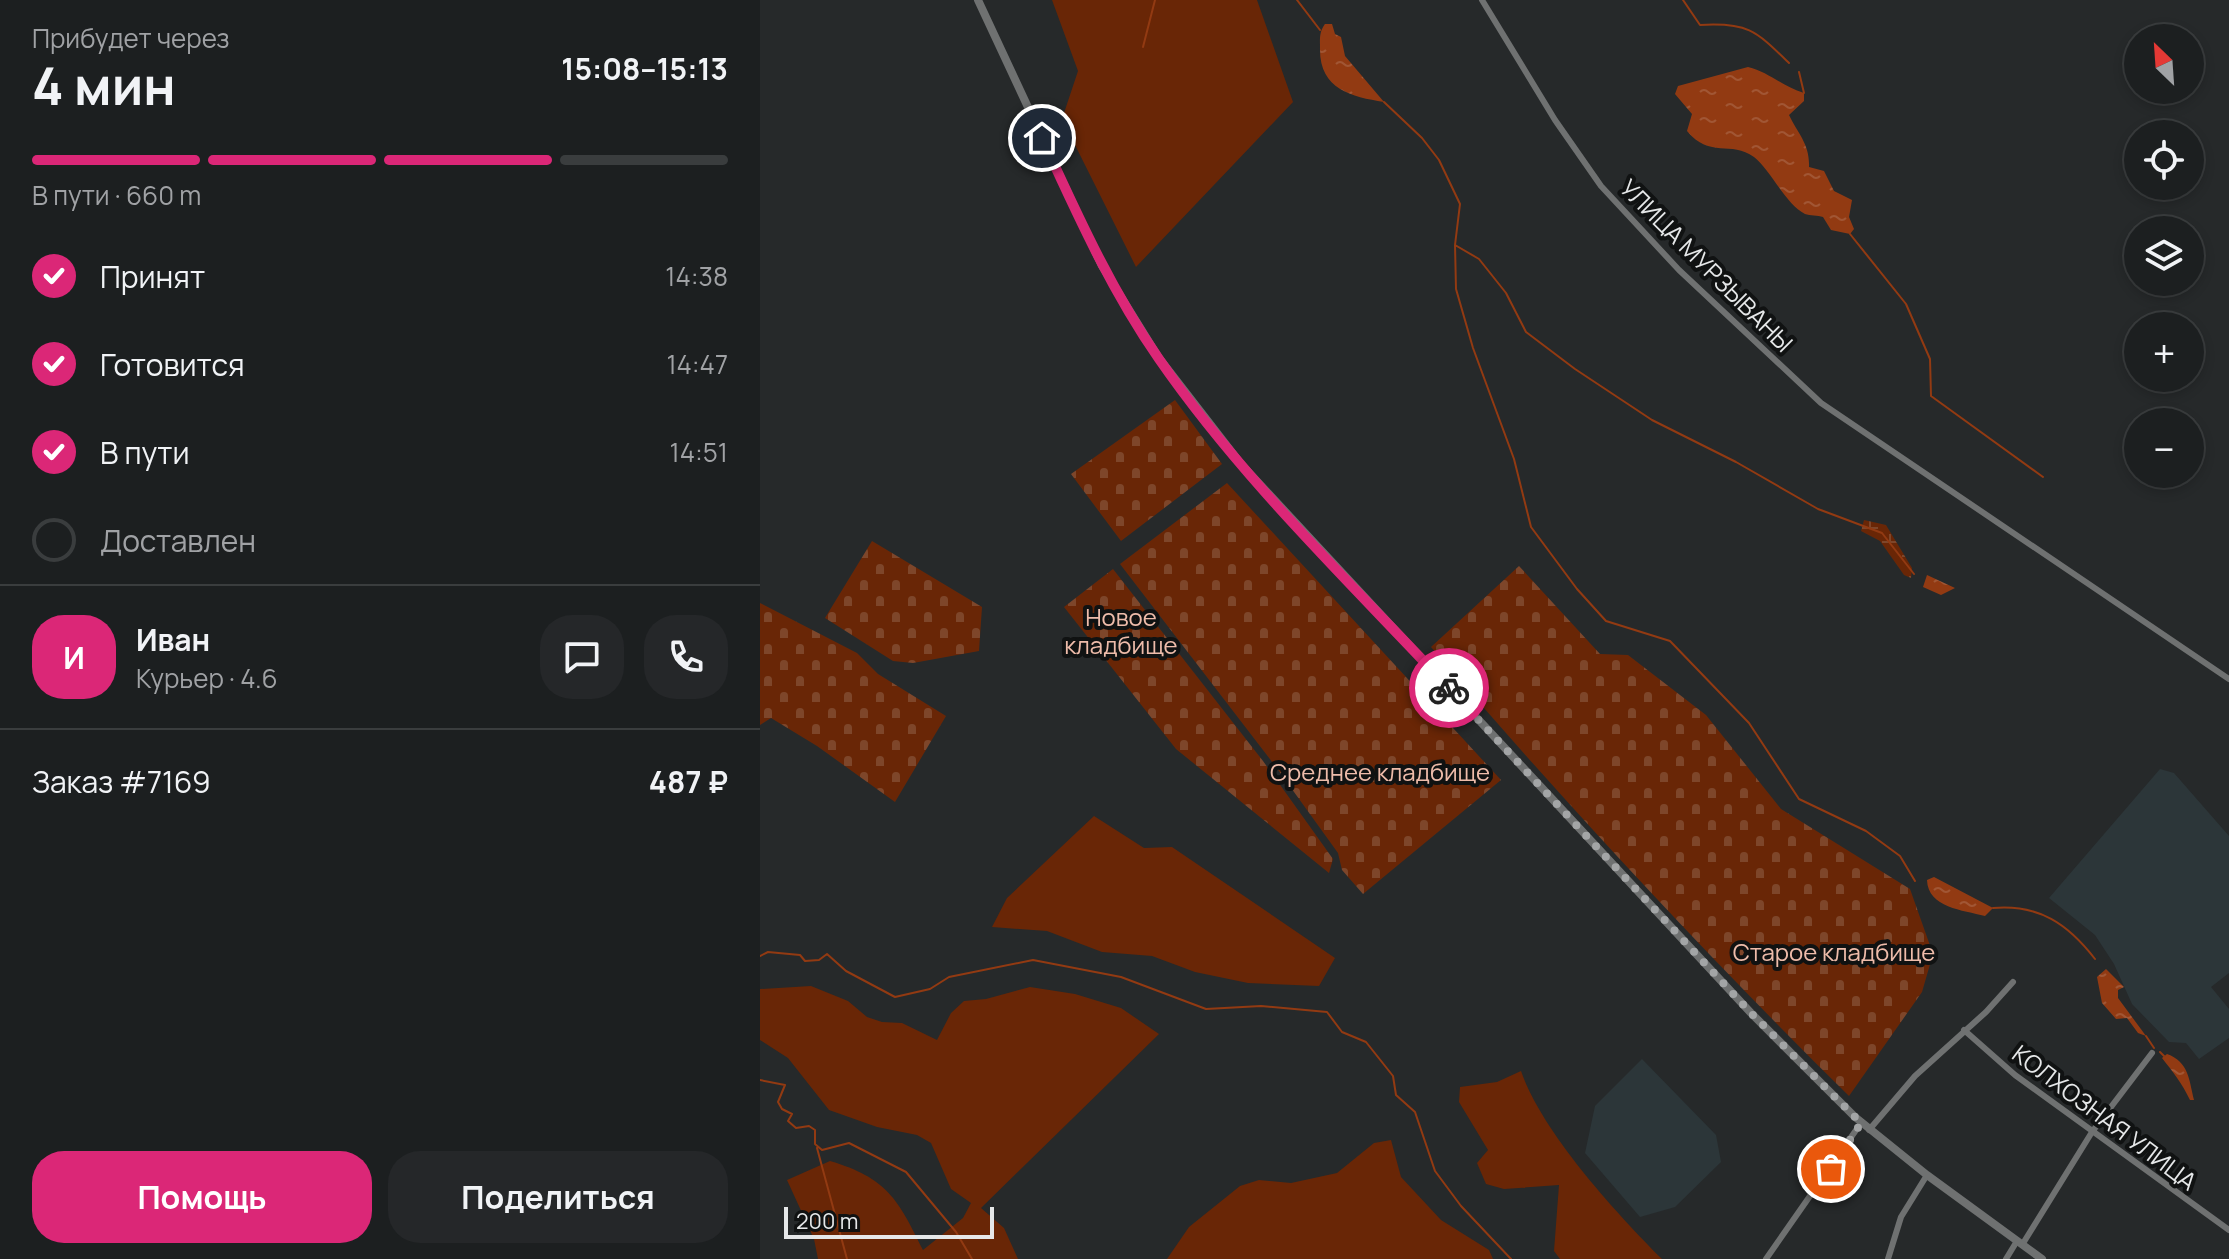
<!DOCTYPE html>
<html lang="ru">
<head>
<meta charset="utf-8">
<style>
  body { margin:0; font-family:Manrope,sans-serif; background:#252729; color:#f1f3f6; height:100vh; display:flex; flex-direction:column; font-size:30px; white-space:nowrap }
  * { box-sizing:border-box; margin:0 }
  p { font-size:26px; color:#a0a2a5 }
  .icon { flex:none; width:44px; height:44px; fill:none; stroke:currentColor; stroke-width:2; stroke-linecap:round; stroke-linejoin:round }
  .map { position:relative; flex:1; overflow:hidden }
  .panel { display:flex; flex-direction:column; background:#1c1f20; width:760px }
  .panel>* { flex:none }
  .needle { width:52px; rotate:335deg }
  .buttons { position:absolute; left:1364px; top:24px; display:grid; gap:16px }
  .buttons a { display:grid; place-items:center; width:80px; height:80px; border-radius:50%; background:#1c1f20; box-shadow:0 4px 12px #0003,0 0 0 2px #3a3d3e; font-size:40px }
  .scale { position:absolute; left:24px; bottom:20px; width:210px; box-sizing:border-box; padding-left:8px; border:4px solid #e6e8e9; border-top:0; font-size:22px; line-height:28px; white-space:nowrap; color:#e6e8e9; -webkit-text-stroke:6px #101212; paint-order:stroke }
  .pin { position:absolute; display:grid; place-items:center; width:68px; height:68px; color:#fff; margin:-34px; border:4px solid #fff; border-radius:50%; box-shadow:0 2px 8px #0007 }
  .courier { position:absolute; display:grid; place-items:center; width:80px; height:80px; margin:-40px; border:6px solid #db2777; border-radius:50%; background:#fff; color:#222; box-shadow:0 2px 10px #0007 }
  .overview em { font-style:normal; font-weight:700 }
  .overview div { display:flex; flex-direction:column-reverse }
  .overview { display:flex; align-items:center; justify-content:space-between; height:136px; padding:0 32px }
  h1 { font-size:52px; font-weight:700; line-height:60px }
  .bar { display:grid; grid-template-columns:repeat(4,1fr); gap:12px 8px; align-content:center; height:96px; padding:0 32px }
  .bar i { height:10px; border-radius:6px; background:#3a3d3e }
  .bar .current { background:#db2777 }
  .bar p { grid-column:span 4 }
  .line { display:flex; align-items:center; gap:20px; padding:0 32px; border-top:2px solid #3a3d3e }
  .line div { flex:1 }
  .round { display:grid; place-items:center; flex:none; width:84px; height:84px; border-radius:32px; background:#252729 }
  ol { padding:0 32px; list-style:none }
  li { display:flex; align-items:center; gap:24px; height:88px }
  li p { margin-inline-start:auto }
  li .icon { padding:8px; border-radius:50%; background:#db2777; color:#fff; stroke-width:4 }
  li:last-child { color:#a0a2a5 }
  li i { width:44px; height:44px; border:4px solid #3a3d3e; border-radius:50% }
  .action { display:flex; gap:16px; margin-top:auto; padding:16px 32px }
  .action a { flex:1; height:92px; border-radius:32px; background:#db2777; color:#fff; font-size:32px; font-weight:700; line-height:92px; text-align:center }
  .action a+a { background:#252729; color:#f1f3f6 }
  main { display:flex; flex:1; min-height:0 }
  .map>svg:first-child { display:block }
  .built { fill:#2c3639 }
  .wetland { fill:url(#wetland-marsh) }
  .cemetery { fill:url(#cemetery-stones) }
  .garden { fill:#692606 }
  .water { fill:url(#water-ripples) }
  .lines { fill:none; stroke-linecap:round; stroke-linejoin:round }
  .stream { stroke:#923a12; stroke-width:2 }
  .minor { stroke:#6f7171; stroke-width:6 }
  .tertiary { stroke:#6f7171; stroke-width:8 }
  .done { stroke:#a3a5a6; stroke-width:8; stroke-dasharray:0 14.4 }
  .route { stroke:#db2777; stroke-width:10 }
  .labels { text-anchor:middle; dominant-baseline:central; stroke-width:8; stroke-linejoin:round; paint-order:stroke }
  .street-label { font-size:24px; fill:#e6e8e9; stroke:#101212 }
  .park-label { font-size:24px; fill:#eebcaa; stroke:#101212 }
</style>
</head>
<body>
<main>
<section class="panel">
<div class="overview"><div><h1>4 мин</h1><p>Прибудет через</p></div><em>15:08–15:13</em></div>
<div class="bar"><i class="current"></i><i class="current"></i><i class="current"></i><i></i><p>В пути · 660 m</p></div>
<ol>
<li><svg class="icon" aria-label="check" viewBox="0 0 24 24"><path d="M5 12l5 5 9-10"/></svg>Принят<p>14:38</p></li>
<li><svg class="icon" aria-label="check" viewBox="0 0 24 24"><path d="M5 12l5 5 9-10"/></svg>Готовится<p>14:47</p></li>
<li><svg class="icon" aria-label="check" viewBox="0 0 24 24"><path d="M5 12l5 5 9-10"/></svg>В пути<p>14:51</p></li>
<li><i></i>Доставлен</li>
</ol>
<div class="line" style="height:144px"><b class="round" style="background:#db2777;color:#fff">И</b><div><b>Иван</b><p>Курьер · 4.6</p></div><a class="round"><svg class="icon" aria-label="chat" viewBox="0 0 24 24"><path d="M4 5h16v11H9l-5 4z"/></svg></a><a class="round"><svg class="icon" aria-label="phone" viewBox="0 0 24 24"><path d="M5 4h4l2 5-3 2q2 4 5 5l2-3 5 2v4C11 20 4 13 5 4z"/></svg></a></div>
<div class="line" style="height:104px"><div>Заказ #7169</div><b>487 ₽</b></div>
<div class="action"><a>Помощь</a><a>Поделиться</a></div>
</section>
<div class="map">
<svg width="1469" height="1259" viewBox="0 0 1469 1259">
  <defs>
    <pattern id="wetland-marsh" width="20" height="14" patternUnits="userSpaceOnUse" patternTransform="scale(2)"><rect width="20" height="14" fill="#692606"/><path d="M1 5h8M5 5V1M11 12h8M15 12V8" fill="none" stroke="#7e462a"/></pattern>
    <pattern id="cemetery-stones" width="16" height="16" patternUnits="userSpaceOnUse" patternTransform="scale(2)"><rect width="16" height="16" fill="#692606"/><path d="M2 7V4a2 2 0 0 1 4 0v3zM10 15v-3a2 2 0 0 1 4 0v3z" fill="#7e462a"/></pattern>
    <pattern id="water-ripples" width="26" height="14" patternUnits="userSpaceOnUse" patternTransform="scale(2)"><rect width="26" height="14" fill="#923a12"/><path d="M2 4q2-2 4 0t4 0M15 11q2-2 4 0t4 0" fill="none" stroke="#a15634"/></pattern>
  </defs>
  <rect width="100%" height="100%" fill="#26292a"/>
  <path class="built" d="M 1400,769 L 1414,773 L 1469,836 L 1469,973 L 1451,987 L 1469,1009 L 1469,1038 L 1439,1059 L 1426,1043 L 1409,1042 L 1372,1004 L 1354,964 L 1335,935 L 1289,898 Z
    M 882,1059 L 956,1135 L 961,1162 L 915,1207 L 880,1217 L 825,1153 L 835,1106 Z"/>
  <path class="wetland" d="M 1104,520 L 1126,525 L 1152,568 L 1151,578 L 1144,575 L 1120,541 L 1101,531 Z"/>
  <path class="cemetery" d="M 415,400 L 462,464 L 361,541 L 311,474 Z
    M 467,483 L 741,780 L 603,894 L 582,870 L 578,853 L 516,767 L 360,564 Z
    M 112,541 L 222,607 L 219,651 L 153,663 L 133,661 L 65,618 Z
    M 759,566 L 840,654 L 868,655 L 946,715 L 1021,809 L 1150,889 L 1173,954 L 1162,992 L 1089,1096 C 943,952 804,802 671,647 Z
    M 353,569 L 503,761 L 573,859 L 569,873 L 416,749 L 304,607 Z
    M 0,603 L 97,653 L 118,674 L 186,716 L 135,802 L 57,746 L 11,718 L 0,725 Z"/>
  <path class="garden" d="M 292,0 L 497,0 L 533,102 L 376,267 L 302,119 L 318,71 Z
    M 334,816 L 384,848 L 412,847 L 575,958 L 559,986 L 488,983 L 435,972 L 392,956 L 342,952 L 287,931 L 232,927 L 247,898 Z
    M 51,986 L 88,1001 L 107,1017 L 122,1022 L 142,1023 L 177,1040 L 191,1013 L 204,1001 L 226,999 L 270,987 L 315,994 L 361,1008 L 399,1034 L 221,1208 L 244,1228 L 258,1259 L 58,1259 L 54,1239 L 27,1180 L 70,1161 C 127,1178 138,1199 163,1250 L 203,1218 L 211,1203 L 191,1189 L 171,1143 L 157,1135 L 117,1127 L 69,1110 L 28,1058 L 0,1040 L 0,989 Z
    M 761,1071 C 782,1132 856,1213 902,1259 L 800,1259 L 794,1251 L 799,1185 L 744,1189 L 726,1184 L 717,1163 L 728,1150 L 699,1102 L 700,1087 L 737,1082 Z
    M 631,1140 L 641,1177 L 681,1220 L 729,1250 L 733,1259 L 407,1259 L 429,1227 L 480,1186 L 499,1180 L 531,1183 L 577,1173 L 614,1143 Z"/>
  <path class="water" d="M 565,24 L 572,24 L 575,34 L 581,37 L 585,56 L 624,102 C 591,97 559,89 560,48 C 560,39 559,32 565,24 Z
    M 988,67 C 1009,72 1023,87 1044,93 L 1044,101 L 1029,115 C 1038,134 1050,144 1049,167 L 1064,171 L 1074,191 L 1092,200 L 1089,217 L 1094,229 L 1090,234 L 1071,230 L 1063,217 C 1058,215 1050,216 1045,214 C 1026,205 1010,169 994,157 C 971,140 950,159 927,131 L 932,114 L 915,94 L 918,86 Z
    M 1167,575 L 1195,588 L 1181,595 L 1163,587 Z
    M 1174,877 L 1233,908 L 1225,916 C 1203,910 1168,908 1167,880 Z
    M 1346,969 L 1364,987 L 1358,990 L 1358,998 L 1386,1036 L 1378,1033 L 1367,1018 L 1356,1019 L 1342,1003 L 1337,977 Z
    M 1407,1054 C 1429,1062 1429,1080 1434,1100 L 1430,1100 C 1422,1083 1413,1072 1402,1058 Z"/>
  <g class="lines">
    <path class="stream" d="M 537,0 L 560,30
      M 923,0 L 940,25 C 988,22 996,31 1029,63
      M 383,47 L 395,0
      M 1039,72 L 1044,93
      M 624,102 L 662,138 L 679,160 L 700,204 L 695,245 L 696,289 L 713,348 L 754,459 L 771,527 L 817,589 L 846,621 L 910,641 L 989,723 L 1039,799 L 1106,831 L 1140,856 L 1155,881
      M 1090,234 L 1146,304 L 1170,359 L 1171,396 L 1283,477
      M 695,245 L 719,259 L 746,293 L 766,332 L 815,369 L 892,420 L 976,462 L 1058,509 L 1122,533 L 1154,574
      M 1233,908 C 1279,904 1308,924 1335,959
      M 0,956 L 8,952 L 40,955 L 45,961 L 59,960 L 67,954 L 86,971 L 135,997 L 170,989 L 189,977 L 273,960 L 361,977 L 446,1009 L 501,1006 L 567,1012 L 582,1032 L 606,1042 L 633,1076 L 636,1095 L 655,1112 L 675,1171 L 701,1206 L 751,1259
      M 1386,1036 L 1394,1048
      M 1400,1052 L 1404,1056
      M 0,1080 L 25,1085 L 18,1102 L 22,1109 L 32,1114 L 28,1121 L 36,1128 L 49,1126 L 55,1130 L 55,1144 L 62,1150 L 89,1143 L 146,1172 L 196,1232 L 212,1259
      M 57,1148 L 87,1259"/>
    <path class="minor" d="M 722,0 L 795,120 L 841,186 L 919,270 L 1061,403 L 1469,679
      M 1204,1030 L 1255,1075 L 1469,1230
      M 1109,1130 L 1155,1076 L 1226,1012 L 1253,982
      M 1262,1245 L 1332,1132 L 1392,1053
      M 1006,1259 L 1101,1123
      M 1128,1259 L 1141,1217 L 1167,1175
      M 1246,1259 L 1257,1241"/>
    <path class="tertiary" d="M 218,0 L 342,266 L 399,358 L 481,464 L 991,1013 L 1095,1117 L 1167,1175 L 1282,1259"/>
  </g>
  <g class="lines">
    <path class="done" d="M 689,688 L 991,1013 L 1101,1123 L 1071,1169"/>
    <path class="route" d="M 282,138 C 317,214 351,290 399,359 C 482,479 590,582 689,688"/>
  </g>
  <g class="labels">
    <g class="street-label">
      <text transform="translate(947 265) rotate(45)">УЛИЦА МУРЗЫВАНЫ</text>
      <text transform="translate(1345 1117) rotate(37)">КОЛХОЗНАЯ УЛИЦА</text>
    </g>
    <g class="park-label">
      <text x="361" y="616">Новое<tspan x="361" dy="28">кладбище</tspan></text>
      <text x="620" y="771">Среднее кладбище</text>
      <text x="1074" y="951">Старое кладбище</text>
    </g>
  </g>
</svg>
<div class="buttons">
<a><svg class="needle" viewBox="-14 -14 28 28"><path d="M0-13l5 13h-10z" fill="#e53935"/><path d="M0 13l5-13h-10z" fill="#a0a2a5"/></svg></a>
<a><svg class="icon" aria-label="locate" viewBox="0 0 24 24"><circle cx="12" cy="12" r="6"/><path d="M12 2v4M12 18v4M2 12h4M18 12h4"/></svg></a>
<a><svg class="icon" aria-label="layers" viewBox="0 0 24 24"><path d="M12 4l9 5-9 5-9-5zM3 14l9 5 9-5"/></svg></a>
<a>+</a>
<a>−</a>
</div>
<div class="scale">200 m</div>
<div class="pin" style="left:1071px;top:1169px;background:#ea580c"><svg class="icon" aria-label="bag" viewBox="0 0 24 24"><path d="M5 8h14l-1 12H6zM9 8a3 3 0 0 1 6 0"/></svg></div>
<div class="pin" style="left:282px;top:138px;background:#1f2937"><svg class="icon" aria-label="home" viewBox="0 0 24 24"><path d="M3 11l9-7 9 7M6 9v11h12V9"/></svg></div>
<div class="courier" style="left:689px;top:688px"><svg class="icon" aria-label="bike" viewBox="0 0 24 24"><circle cx="6" cy="16" r="4"/><circle cx="18" cy="16" r="4"/><path d="M6 16l4-8h5l3 8M10 8l3 8H6M13 5h3"/></svg></div>
</div>
</main>
</body>
</html>
